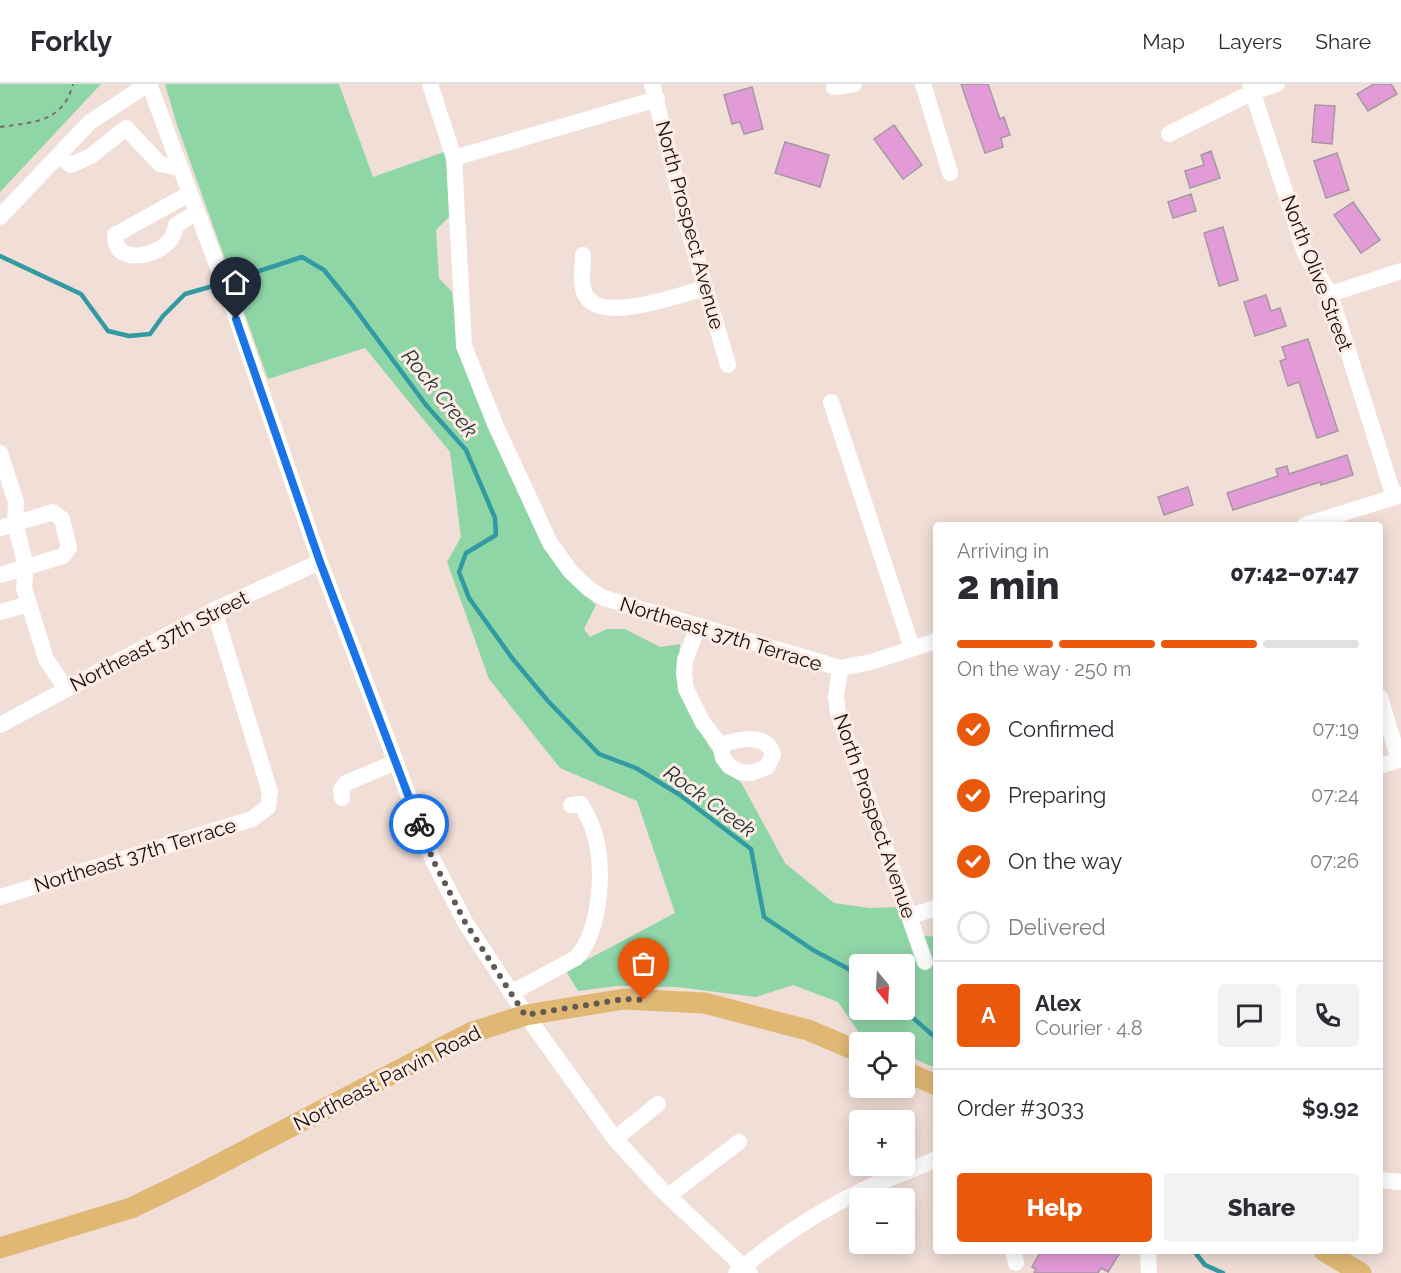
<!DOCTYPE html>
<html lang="en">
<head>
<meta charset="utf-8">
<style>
  body { margin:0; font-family:Raleway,sans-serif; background:#f2f2f3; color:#2b2b33; height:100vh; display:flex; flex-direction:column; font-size:22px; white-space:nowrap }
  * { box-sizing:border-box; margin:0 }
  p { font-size:20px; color:#7c7c81 }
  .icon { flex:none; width:33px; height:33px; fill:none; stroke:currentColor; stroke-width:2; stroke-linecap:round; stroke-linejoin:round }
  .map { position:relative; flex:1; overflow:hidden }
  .side { position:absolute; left:933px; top:438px; width:450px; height:732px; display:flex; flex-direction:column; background:#fff; border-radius:6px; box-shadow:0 3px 15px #0003 }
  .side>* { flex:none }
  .needle { width:39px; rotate:162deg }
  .controls { position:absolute; left:849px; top:870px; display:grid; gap:12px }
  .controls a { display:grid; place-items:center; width:66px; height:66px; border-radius:6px; background:#fff; box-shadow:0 3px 15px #0003; font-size:30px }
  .pin { position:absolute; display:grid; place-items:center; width:51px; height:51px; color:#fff; margin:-62px -26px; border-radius:50% 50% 50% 0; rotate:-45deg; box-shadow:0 0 6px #0007 }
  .pin .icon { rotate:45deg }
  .courier { position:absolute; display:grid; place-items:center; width:60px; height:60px; margin:-30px; border:4px solid #1a73e8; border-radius:50%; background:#fff; color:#222; box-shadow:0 2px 8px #0007 }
  .head em { font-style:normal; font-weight:800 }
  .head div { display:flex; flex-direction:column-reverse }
  .head { display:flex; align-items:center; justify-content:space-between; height:102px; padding:0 24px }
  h1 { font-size:39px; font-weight:800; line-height:45px }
  .bar { display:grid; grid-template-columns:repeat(4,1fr); gap:9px 6px; align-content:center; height:72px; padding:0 24px }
  .bar i { height:8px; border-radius:4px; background:#e1e1e2 }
  .bar .active { background:#ea580c }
  .bar p { grid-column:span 4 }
  .line { display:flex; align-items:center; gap:15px; padding:0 24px; border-top:2px solid #e1e1e2 }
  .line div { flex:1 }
  .round { display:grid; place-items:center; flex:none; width:63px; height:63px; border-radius:6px; background:#f2f2f3 }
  ol { padding:0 24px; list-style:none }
  li { display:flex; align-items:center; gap:18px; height:66px }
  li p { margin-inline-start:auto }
  li .icon { padding:6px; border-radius:50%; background:#ea580c; color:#fff; stroke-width:4 }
  li:last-child { color:#7c7c81 }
  li i { width:33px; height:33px; border:3px solid #e1e1e2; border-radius:50% }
  .button { display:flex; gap:12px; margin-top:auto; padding:12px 24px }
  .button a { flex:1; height:69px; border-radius:6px; background:#ea580c; color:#fff; font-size:24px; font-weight:800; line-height:69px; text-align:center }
  .button a+a { background:#f2f2f3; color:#2b2b33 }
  header { display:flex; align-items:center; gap:36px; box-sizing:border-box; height:84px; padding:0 30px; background:#fff; border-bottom:2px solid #e1e1e2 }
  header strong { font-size:28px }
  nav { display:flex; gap:33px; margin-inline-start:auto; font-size:21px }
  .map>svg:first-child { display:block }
  .green { fill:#8fd6a7; fill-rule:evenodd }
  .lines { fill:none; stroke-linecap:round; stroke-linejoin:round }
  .stream { stroke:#329aa2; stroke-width:4.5 }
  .building { fill:#e29bd7; stroke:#a698a3; stroke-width:1.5 }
  .path { stroke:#7a6f6a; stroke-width:2; stroke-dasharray:4.5 4.5; stroke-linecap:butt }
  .minor { stroke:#fff; stroke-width:16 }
  .major { stroke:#e0b874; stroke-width:21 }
  .done { stroke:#615753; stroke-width:6; stroke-dasharray:0 10.8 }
  .route { stroke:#1a73e8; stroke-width:8 }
  .labels { text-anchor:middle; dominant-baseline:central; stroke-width:6; stroke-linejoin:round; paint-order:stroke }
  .street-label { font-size:20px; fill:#140e0c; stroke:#fdebe4 }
  .water-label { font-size:21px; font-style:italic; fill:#21383a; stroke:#fdebe4 }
</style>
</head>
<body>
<header>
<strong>Forkly</strong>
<nav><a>Map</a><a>Layers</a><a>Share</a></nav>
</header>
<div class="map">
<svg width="1401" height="1189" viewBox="0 0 1401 1189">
  <rect width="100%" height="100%" fill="#f0ded7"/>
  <path class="green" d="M 0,0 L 101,0 L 0,108 Z
    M 165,0 L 339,0 L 373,93 L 444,68 L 449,84 L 449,133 L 436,146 L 439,194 L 452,208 L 458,261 L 544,463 L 565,493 L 596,521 L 584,545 L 590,553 L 607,545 L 625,545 L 660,563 L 680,560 L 678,596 L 687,621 L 710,664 L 742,700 L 785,779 L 834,819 L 869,824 L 900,823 L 910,850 L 936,853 L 936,984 L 905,971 L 904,958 L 874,958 L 862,953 L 838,918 L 793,901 L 756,913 L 677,903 L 617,902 L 578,907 L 566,887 L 675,829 L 637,717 L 560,684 L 489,595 L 447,478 L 461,453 L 450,368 L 365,264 L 268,295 L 177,41 ZM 860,880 L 904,880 L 904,926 L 860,926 Z"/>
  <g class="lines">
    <path class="stream" d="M 0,172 L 81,210 L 108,247 L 129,252 L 150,250 L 163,232 L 185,210 L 220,200
      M 228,197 L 302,173 L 324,186 L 350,218 L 426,321 L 466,366 L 495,434 L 496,451 L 466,469 L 459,488 L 469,514 L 512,574 L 548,617 L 599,670 L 636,684 L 680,711 L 751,765 L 764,833 L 813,866 L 860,891
      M 904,926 L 936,954
      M 1194,1167 L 1205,1181 L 1223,1189"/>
  </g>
  <path class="building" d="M 961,0 L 988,0 L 1000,35 L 1004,33 L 1010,51 L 1001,54 L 1003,63 L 985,69 Z
    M 1374,0 L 1391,0 L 1397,10 L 1368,27 L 1357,10 Z
    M 752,3 L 763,45 L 744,50 L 740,38 L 732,40 L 724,11 Z
    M 1315,21 L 1335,22 L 1332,60 L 1312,58 Z
    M 894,41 L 922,81 L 903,95 L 874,55 Z
    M 785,58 L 829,71 L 820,103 L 775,89 Z
    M 1211,67 L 1220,94 L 1190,104 L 1185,87 L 1204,81 L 1201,71 Z
    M 1337,69 L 1349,106 L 1326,114 L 1314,77 Z
    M 1191,110 L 1196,127 L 1173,134 L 1168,118 Z
    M 1353,118 L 1380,156 L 1361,169 L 1334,131 Z
    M 1223,143 L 1238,196 L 1219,202 L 1204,149 Z
    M 1266,211 L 1271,227 L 1280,224 L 1286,242 L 1255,252 L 1244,218 Z
    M 1308,255 L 1338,347 L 1317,354 L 1299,298 L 1288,302 L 1280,277 L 1286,275 L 1282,263 Z
    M 1347,371 L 1353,391 L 1321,401 L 1320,398 L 1233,426 L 1227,409 L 1278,392 L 1276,385 L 1287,382 L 1289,390 Z
    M 1188,403 L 1193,421 L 1164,431 L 1158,413 Z
    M 1041,1167 L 1121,1167 L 1108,1188 L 1101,1184 L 1098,1189 L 1034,1189 L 1036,1185 L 1032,1183 Z"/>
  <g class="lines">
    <path class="path" d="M 0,43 C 33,38 63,39 73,0"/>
    <path class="minor" d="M 149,0 L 229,213 L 320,478 L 433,776 L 465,838 L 526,931 L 615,1055 L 661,1105 L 750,1189
      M 430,0 L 454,74 L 464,262 L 495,340 L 550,459 L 571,488 L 589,505 L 604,514 L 840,584 L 871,578 L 936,557
      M 652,0 L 686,138 L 728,281
      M 923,0 L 950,89
      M 1250,0 L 1305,169 L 1330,210 L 1394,413
      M 834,3 L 854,0
      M 1169,50 L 1253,8 L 1277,0
      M 58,72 L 71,81 L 91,72 L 126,44 L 160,80 L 180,84
      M 454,74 L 657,15
      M 189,110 L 115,151 C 114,183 159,172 171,155 C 174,151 175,145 176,141 L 197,128
      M 0,133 L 90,38 L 148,0
      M 583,171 C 583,183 580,196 584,208 C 596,243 681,210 706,204
      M 1330,210 L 1401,187
      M 831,318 L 912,564
      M 0,369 L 16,418 L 15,439 L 26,483 L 24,504 L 46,575 L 66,605
      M 1305,441 L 1401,411
      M 0,444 L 53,428 L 62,435 L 69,464 L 63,472 L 0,491
      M 0,528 L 29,520
      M 698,543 L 685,576 L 684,589 L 686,605 L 703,639 L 720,661 L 723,674 L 729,682 L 740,688 L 751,689 L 767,683 L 773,671 C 767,647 737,656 720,661
      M 840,584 L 836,613 L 838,629 L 925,878
      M 1380,613 L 1399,676
      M 0,641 L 214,526 L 320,478
      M 1380,682 L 1401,675
      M 342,714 L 341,706 L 346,699 L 396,678
      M 0,813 L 252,735 L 268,723 L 270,708 L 214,526
      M 910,832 L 936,824
      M 511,909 L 576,874 C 602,846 605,780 593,745 C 590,736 585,728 581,720 L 571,721
      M 615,1055 L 658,1020
      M 1380,1096 L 1401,1098
      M 668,1112 L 739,1058
      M 1013,1167 L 1016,1179
      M 1148,1167 L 1149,1189
      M 736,1189 C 780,1152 828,1121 880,1098 C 899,1090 918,1084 936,1075"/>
    <path class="major" d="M 904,987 L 936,1001
      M 0,1164 L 131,1124 L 187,1097 L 470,949 L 526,931 L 624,915 L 704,919 L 808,946 L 860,968
      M 1324,1167 L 1361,1189"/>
  </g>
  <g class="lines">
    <path class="done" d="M 419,740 L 433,776 L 465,838 L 525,931 L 624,915 L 644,916"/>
    <path class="route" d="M 236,235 L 320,478 L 419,740"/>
  </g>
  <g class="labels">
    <g class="street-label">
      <text transform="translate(690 141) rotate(75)">North Prospect Avenue</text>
      <text transform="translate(1317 189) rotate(69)">North Olive Street</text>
      <text transform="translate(721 550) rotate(17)">Northeast 37th Terrace</text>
      <text transform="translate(159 557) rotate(-27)">Northeast 37th Street</text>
      <text transform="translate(875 732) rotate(71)">North Prospect Avenue</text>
      <text transform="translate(135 771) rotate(-17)">Northeast 37th Terrace</text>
      <text transform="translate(387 994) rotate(-27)">Northeast Parvin Road</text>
    </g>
    <g class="water-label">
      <text transform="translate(440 309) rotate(51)">Rock Creek</text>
      <text transform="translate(710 717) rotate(36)">Rock Creek</text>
    </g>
  </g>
</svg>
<div class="controls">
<a><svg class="needle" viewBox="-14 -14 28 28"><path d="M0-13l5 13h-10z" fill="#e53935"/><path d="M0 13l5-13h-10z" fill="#7c7c81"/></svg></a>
<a><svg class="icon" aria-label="locate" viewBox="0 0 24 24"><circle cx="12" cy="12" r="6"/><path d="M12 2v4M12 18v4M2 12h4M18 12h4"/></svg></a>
<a>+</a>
<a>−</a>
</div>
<div class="pin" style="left:644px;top:916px;background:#ea580c"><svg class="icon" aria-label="bag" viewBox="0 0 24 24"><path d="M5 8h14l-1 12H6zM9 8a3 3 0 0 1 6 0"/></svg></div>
<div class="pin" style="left:236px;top:235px;background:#1f2937"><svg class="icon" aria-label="home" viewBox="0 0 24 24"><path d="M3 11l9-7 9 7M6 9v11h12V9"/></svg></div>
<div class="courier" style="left:419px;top:740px"><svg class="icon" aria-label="bike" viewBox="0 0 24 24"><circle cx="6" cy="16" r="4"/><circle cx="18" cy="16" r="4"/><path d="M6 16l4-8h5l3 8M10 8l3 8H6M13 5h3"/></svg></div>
<section class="side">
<div class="head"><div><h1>2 min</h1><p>Arriving in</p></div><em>07:42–07:47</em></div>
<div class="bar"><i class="active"></i><i class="active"></i><i class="active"></i><i></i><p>On the way · 250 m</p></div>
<ol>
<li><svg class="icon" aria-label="check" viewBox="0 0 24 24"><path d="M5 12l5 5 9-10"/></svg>Confirmed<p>07:19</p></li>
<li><svg class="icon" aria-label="check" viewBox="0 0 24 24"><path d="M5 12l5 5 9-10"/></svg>Preparing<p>07:24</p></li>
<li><svg class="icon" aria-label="check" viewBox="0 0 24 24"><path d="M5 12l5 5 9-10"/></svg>On the way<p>07:26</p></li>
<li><i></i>Delivered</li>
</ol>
<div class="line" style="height:108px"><b class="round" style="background:#ea580c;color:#fff">A</b><div><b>Alex</b><p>Courier · 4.8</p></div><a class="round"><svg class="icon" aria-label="chat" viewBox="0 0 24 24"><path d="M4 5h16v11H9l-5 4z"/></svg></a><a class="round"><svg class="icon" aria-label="phone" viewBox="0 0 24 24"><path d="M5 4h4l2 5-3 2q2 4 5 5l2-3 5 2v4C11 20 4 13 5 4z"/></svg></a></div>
<div class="line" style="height:78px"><div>Order #3033</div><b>$9.92</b></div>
<div class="button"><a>Help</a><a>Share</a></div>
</section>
</div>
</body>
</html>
